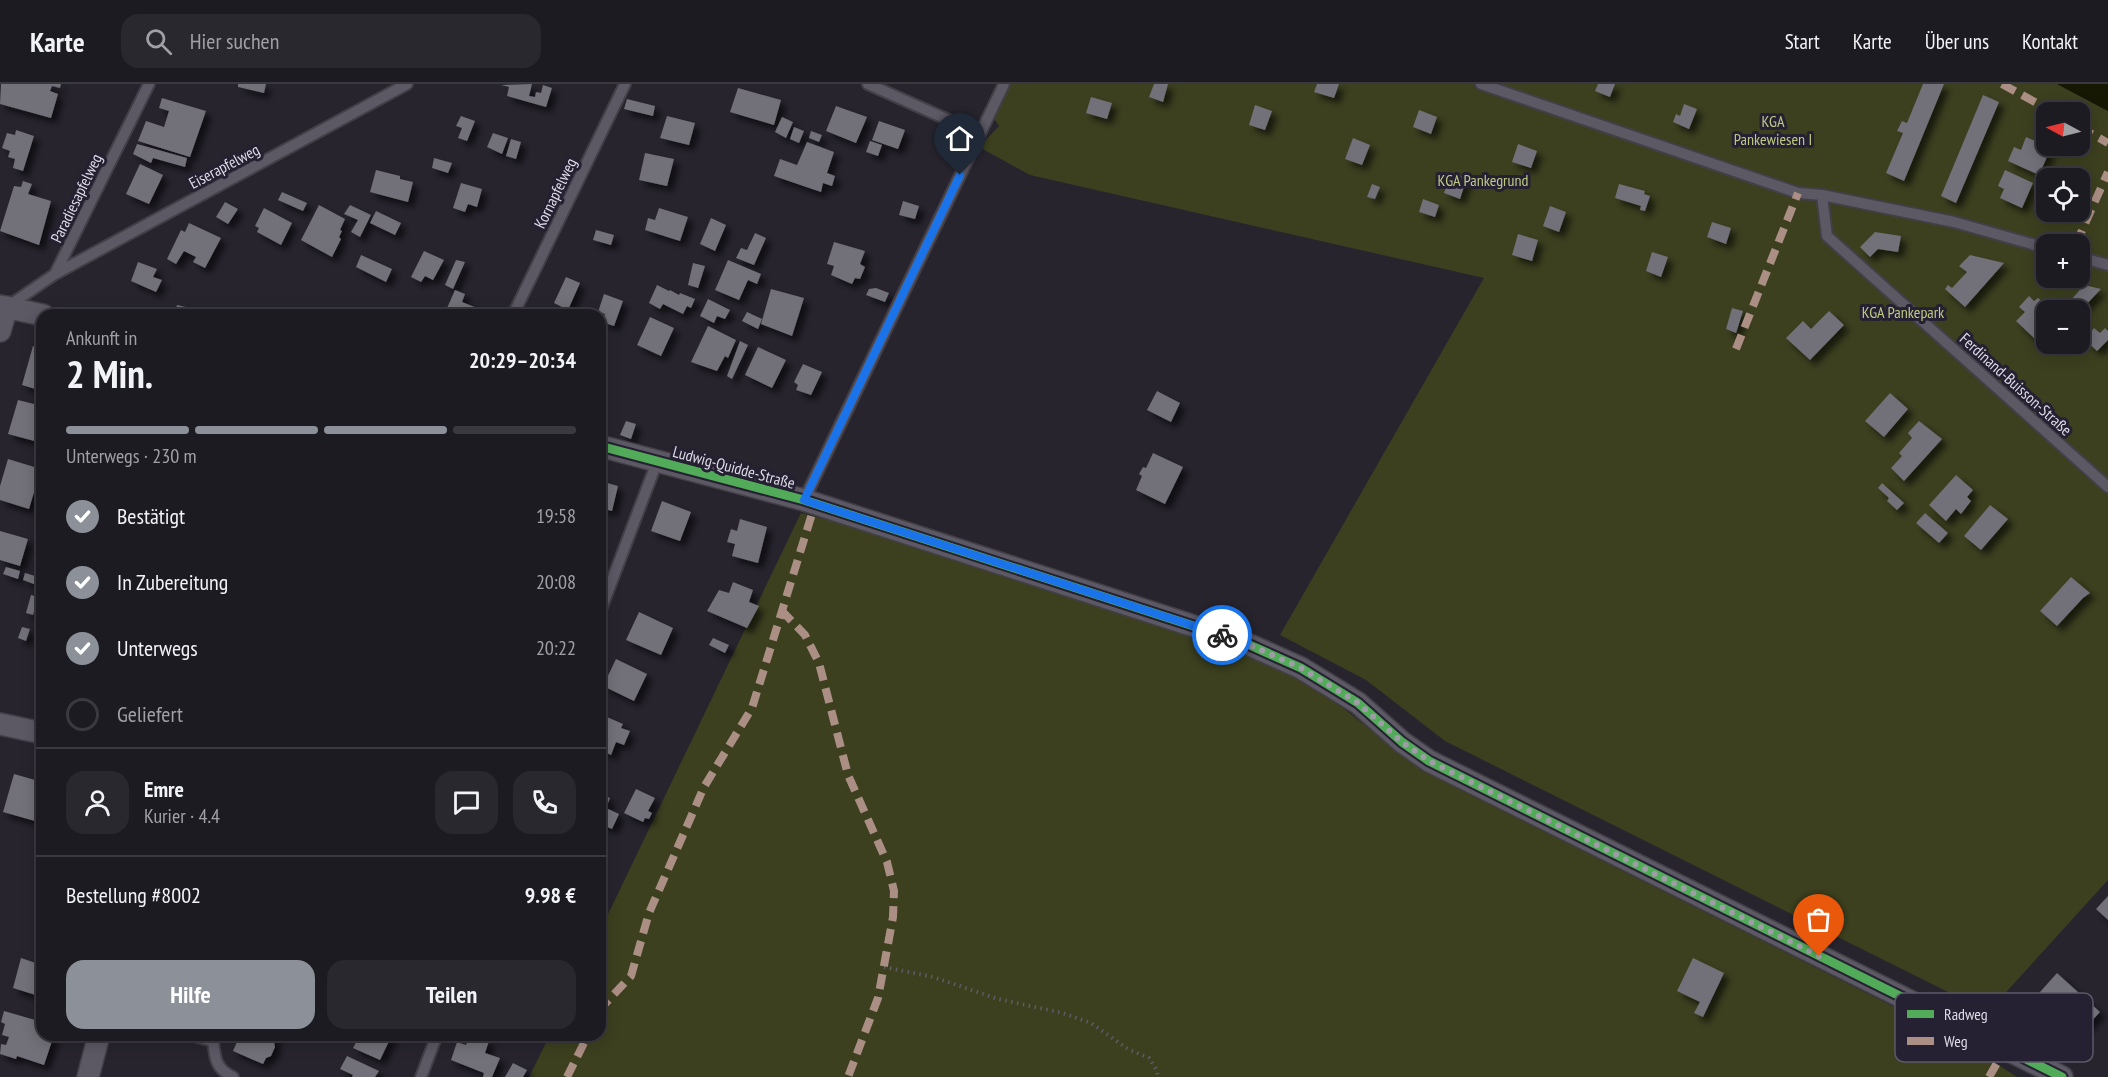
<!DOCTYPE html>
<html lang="de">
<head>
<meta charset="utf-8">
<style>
  body { margin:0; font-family:"PT Sans Narrow",sans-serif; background:#2a282f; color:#f1f3f6; height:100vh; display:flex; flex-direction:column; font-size:22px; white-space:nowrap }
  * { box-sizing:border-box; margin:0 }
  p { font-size:20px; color:#a0a1a5 }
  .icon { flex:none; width:33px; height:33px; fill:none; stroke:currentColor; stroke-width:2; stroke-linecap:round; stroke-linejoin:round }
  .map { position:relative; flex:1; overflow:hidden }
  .details { position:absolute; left:36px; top:225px; width:570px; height:732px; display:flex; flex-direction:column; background:#1d1b22; border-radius:18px; box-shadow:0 3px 15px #0003,0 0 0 2px #3b3940 }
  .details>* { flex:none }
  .needle { width:39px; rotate:277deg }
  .fabs { position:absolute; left:2036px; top:18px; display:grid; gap:12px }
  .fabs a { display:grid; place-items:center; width:54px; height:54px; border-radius:12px; background:#1d1b22; box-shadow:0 3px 15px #0003,0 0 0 2px #3b3940; font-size:30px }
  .pin { position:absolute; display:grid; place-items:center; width:51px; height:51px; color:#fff; margin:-62px -26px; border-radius:50% 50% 50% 0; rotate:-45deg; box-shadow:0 0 6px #0007 }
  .pin .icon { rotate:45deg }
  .courier { position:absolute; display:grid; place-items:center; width:60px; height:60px; margin:-30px; border:4px solid #1a73e8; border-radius:50%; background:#fff; color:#222; box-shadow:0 2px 8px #0007 }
  .summary em { font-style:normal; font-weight:700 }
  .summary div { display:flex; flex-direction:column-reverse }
  .summary { display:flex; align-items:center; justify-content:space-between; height:102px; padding:0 30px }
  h1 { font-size:39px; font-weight:700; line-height:45px }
  .bar { display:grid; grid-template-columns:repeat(4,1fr); gap:9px 6px; align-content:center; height:72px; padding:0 30px }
  .bar i { height:8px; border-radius:4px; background:#3b3940 }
  .bar .active { background:#8c9099 }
  .bar p { grid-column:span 4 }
  .line { display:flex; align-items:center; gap:15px; padding:0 30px; border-top:2px solid #3b3940 }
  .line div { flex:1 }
  .round { display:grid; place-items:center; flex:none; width:63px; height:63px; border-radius:18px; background:#2a282f }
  ol { padding:0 30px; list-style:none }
  li { display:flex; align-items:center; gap:18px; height:66px }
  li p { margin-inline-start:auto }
  li .icon { padding:6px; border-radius:50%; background:#8c9099; color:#fff; stroke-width:4 }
  li:last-child { color:#a0a1a5 }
  li i { width:33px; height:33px; border:3px solid #3b3940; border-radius:50% }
  .button { display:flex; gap:12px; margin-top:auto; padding:12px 30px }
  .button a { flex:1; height:69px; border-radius:18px; background:#8c9099; color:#fff; font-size:24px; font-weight:700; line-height:69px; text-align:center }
  .button a+a { background:#2a282f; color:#f1f3f6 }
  header { display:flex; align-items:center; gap:36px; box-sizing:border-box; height:84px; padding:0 30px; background:#1d1b22; border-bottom:2px solid #3b3940 }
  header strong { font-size:28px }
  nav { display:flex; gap:33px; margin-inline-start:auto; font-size:21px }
  .search { width:420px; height:54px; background:#2a282f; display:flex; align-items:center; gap:15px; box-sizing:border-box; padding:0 21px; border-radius:18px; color:#a0a1a5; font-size:22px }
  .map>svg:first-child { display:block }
  .green { fill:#3c401f; fill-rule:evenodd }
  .water { fill:#161804 }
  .building { fill:#726f78; filter:url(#shadow) }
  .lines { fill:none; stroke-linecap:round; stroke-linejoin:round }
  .service-casing { stroke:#423f47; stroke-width:14 }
  .minor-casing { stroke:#423f47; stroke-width:24 }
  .path { stroke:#5e5b65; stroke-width:4; stroke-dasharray:1.5 4.5; stroke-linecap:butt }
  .service { stroke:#5c5864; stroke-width:10 }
  .minor { stroke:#5c5864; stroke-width:21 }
  .quiet { stroke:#ac8f84; stroke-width:8; stroke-dasharray:15 8; stroke-linecap:butt }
  .cycleway-casing { stroke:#252032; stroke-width:13 }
  .cycleway { stroke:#51ab58; stroke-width:9 }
  .done { stroke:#9f9ca7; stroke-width:6; stroke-dasharray:0 10.8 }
  .route { stroke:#1a73e8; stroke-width:8 }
  .labels { text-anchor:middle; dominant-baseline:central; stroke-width:6; stroke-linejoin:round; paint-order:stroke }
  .park-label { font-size:16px; fill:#beca83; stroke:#252032 }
  .street-label { font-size:16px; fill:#dfdce8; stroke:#252032 }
  .key { fill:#252032; stroke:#5d5869; stroke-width:1.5 }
  .key-label { font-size:16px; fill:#dfdce8 }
</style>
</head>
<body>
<header>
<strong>Karte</strong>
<div class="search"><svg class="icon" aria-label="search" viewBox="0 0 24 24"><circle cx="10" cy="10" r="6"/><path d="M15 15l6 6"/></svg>Hier suchen</div>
<nav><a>Start</a><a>Karte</a><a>Über uns</a><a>Kontakt</a></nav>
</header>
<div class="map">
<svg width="2108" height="993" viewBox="0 0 2108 993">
  <defs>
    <filter id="shadow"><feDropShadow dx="5.5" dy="5.5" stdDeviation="3" flood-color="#0009"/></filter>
  </defs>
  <rect width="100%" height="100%" fill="#27242e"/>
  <path class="green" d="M 1006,0 L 2057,0 L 2108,27 L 2108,796 L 1988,928 L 1445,657 L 1366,596 L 1280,551 L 1484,194 L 1030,91 L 979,63 L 999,42 L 993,33 ZM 2046,28 L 2079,28 L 2079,62 L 2046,62 ZM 2046,94 L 2079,94 L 2079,128 L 2046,128 ZM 2046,160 L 2079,160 L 2079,194 L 2046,194 ZM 2046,226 L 2079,226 L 2079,260 L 2046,260 Z
    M 801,429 L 902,455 L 1240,563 L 1282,585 L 1342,623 L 1421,686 L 1962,957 L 2017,993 L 529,993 L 550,951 L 600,951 L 600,847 Z"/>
  <path class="water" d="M 2057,0 L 2108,0 L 2108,27 Z"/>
  <path class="building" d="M 1,0 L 61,0 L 60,4 L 52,2 L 50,7 L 58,10 L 51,34 L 0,20 Z
    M 238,0 L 266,0 L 264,9 L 238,3 Z
    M 532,0 L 529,12 L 535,13 L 536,8 L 541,9 L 543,1 L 552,4 L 546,23 L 507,12 L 509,3 L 501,1 Z
    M 1154,0 L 1168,0 L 1163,18 L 1149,13 Z
    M 1317,0 L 1339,0 L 1334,14 L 1314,8 Z
    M 1598,0 L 1615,0 L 1610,13 L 1595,7 Z
    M 1923,0 L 1944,0 L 1904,97 L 1886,89 L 1903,49 L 1897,47 L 1902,37 L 1907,39 Z
    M 738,4 L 781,16 L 774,41 L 730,28 Z
    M 1983,11 L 1999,18 L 1956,119 L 1941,112 Z
    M 1091,13 L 1112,19 L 1107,35 L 1086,29 Z
    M 162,14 L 206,27 L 190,73 L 138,57 L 146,37 L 164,43 L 169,27 L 159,24 Z
    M 627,15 L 655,22 L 653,32 L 624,25 Z
    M 1684,20 L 1697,25 L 1689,45 L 1673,38 L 1676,30 L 1680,32 Z
    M 1255,21 L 1272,27 L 1265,46 L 1249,41 Z
    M 836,22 L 867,33 L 856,59 L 826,47 Z
    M 1419,26 L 1437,33 L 1431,50 L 1413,43 Z
    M 461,32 L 475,37 L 467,57 L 458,54 L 462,44 L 456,42 Z
    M 667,32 L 695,39 L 689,61 L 660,54 Z
    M 782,33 L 793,38 L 786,54 L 775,48 Z
    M 879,37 L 905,46 L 898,65 L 872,56 Z
    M 794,43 L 804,47 L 799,59 L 790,55 Z
    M 16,46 L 34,52 L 23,87 L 13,84 L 15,75 L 8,73 L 10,67 L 2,64 L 7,49 L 15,51 Z
    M 811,47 L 822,51 L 819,58 L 809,54 Z
    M 493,49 L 508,54 L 502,70 L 487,63 Z
    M 2026,53 L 2051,64 L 2039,91 L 2008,77 L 2014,63 L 2021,66 Z
    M 1353,54 L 1370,61 L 1362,81 L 1345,75 Z
    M 511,55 L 521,58 L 516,75 L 506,72 Z
    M 870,57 L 882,61 L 878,72 L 866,68 Z
    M 807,58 L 834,68 L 827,89 L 835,92 L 832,102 L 823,99 L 821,108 L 774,92 L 780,75 L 797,81 Z
    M 137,60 L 187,74 L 185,83 L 153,74 L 151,79 L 133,70 Z
    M 1518,60 L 1537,67 L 1531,84 L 1512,78 Z
    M 645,69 L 674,75 L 667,102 L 639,96 Z
    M 434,74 L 452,79 L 448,89 L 432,84 Z
    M 140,80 L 163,91 L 149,120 L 126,110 Z
    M 376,86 L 400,92 L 400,95 L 413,98 L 408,118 L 370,108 Z
    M 2005,86 L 2033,99 L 2022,124 L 2000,114 L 2004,105 L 1998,102 Z
    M 1451,88 L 1467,94 L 1460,115 L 1444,109 Z
    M 23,97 L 32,100 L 28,110 L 51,117 L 39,161 L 0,147 L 14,102 L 21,103 Z
    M 461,99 L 482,105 L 477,123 L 468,120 L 465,128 L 453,124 Z
    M 1372,100 L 1380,103 L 1375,115 L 1367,113 Z
    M 1619,100 L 1645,107 L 1644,110 L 1650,112 L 1645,127 L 1640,126 L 1641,122 L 1615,114 Z
    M 282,108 L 307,119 L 303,127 L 278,116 Z
    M 1423,115 L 1439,121 L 1435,133 L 1419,128 Z
    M 903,117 L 919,122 L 915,135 L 899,131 Z
    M 225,118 L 238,125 L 228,140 L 216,133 Z
    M 319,121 L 345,135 L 340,146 L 342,147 L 339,153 L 341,155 L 332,173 L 301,156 Z
    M 350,121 L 371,131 L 360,153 L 351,148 L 358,136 L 344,130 Z
    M 1550,122 L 1566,128 L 1559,148 L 1543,142 Z
    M 264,124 L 292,139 L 281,161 L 257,148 L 259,144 L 255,142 Z
    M 659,124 L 688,133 L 680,157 L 645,146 L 648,134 L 655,136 Z
    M 376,127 L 401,139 L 395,151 L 370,139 Z
    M 711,134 L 726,141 L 715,167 L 700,160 Z
    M 1712,138 L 1731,144 L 1726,160 L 1707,153 Z
    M 189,139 L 221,154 L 205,184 L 193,178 L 196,173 L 184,167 L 176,180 L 167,175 L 181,146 L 185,148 Z
    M 596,146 L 614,151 L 611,161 L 593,156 Z
    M 1875,148 L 1901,152 L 1898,168 L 1878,165 L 1870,173 L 1860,163 Z
    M 755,149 L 766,154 L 754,181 L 736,174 L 741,164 L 747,166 Z
    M 1518,150 L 1538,156 L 1532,177 L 1512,171 Z
    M 834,158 L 865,167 L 860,180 L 865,183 L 860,195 L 855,194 L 852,200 L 831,191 L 834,182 L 827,180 Z
    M 424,167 L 444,176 L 433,196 L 425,192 L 421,198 L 411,193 Z
    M 1652,168 L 1668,173 L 1661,193 L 1646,187 Z
    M 361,171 L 392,185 L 386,198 L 356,183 Z
    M 1970,171 L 2004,179 L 1965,223 L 1945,205 L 1948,201 L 1952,204 L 1967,188 L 1959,182 Z
    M 456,176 L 465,178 L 453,205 L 445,201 Z
    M 728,176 L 761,190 L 757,200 L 748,196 L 739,216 L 715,206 Z
    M 138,178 L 157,185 L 153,193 L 162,196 L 156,208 L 131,197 Z
    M 693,179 L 705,182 L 698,204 L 688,201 Z
    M 566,193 L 580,199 L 568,226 L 554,219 Z
    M 657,201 L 669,207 L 670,206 L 679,211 L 680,209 L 695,215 L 691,224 L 687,222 L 683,230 L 663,220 L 660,225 L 649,219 Z
    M 2084,201 L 2101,205 L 2081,226 L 2071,216 Z
    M 876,204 L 889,209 L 885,218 L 866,211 L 869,205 Z
    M 771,205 L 804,214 L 792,252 L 761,240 Z
    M 455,206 L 465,210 L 462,218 L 482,226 L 480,231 L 444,231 Z
    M 604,210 L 623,217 L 614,242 L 602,238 L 605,230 L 598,228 Z
    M 2029,212 L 2034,217 L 2038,214 L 2053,226 L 2046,226 L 2046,241 L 2034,254 L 2016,237 L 2025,228 L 2019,223 Z
    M 708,215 L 730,226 L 725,235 L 717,232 L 714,239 L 700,232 Z
    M 177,221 L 190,224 L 188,231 L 166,231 L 168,223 L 176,225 Z
    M 1732,224 L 1743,227 L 1736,249 L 1726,245 Z
    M 1829,227 L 1844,241 L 1810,276 L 1786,254 L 1803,237 L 1811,245 Z
    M 747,228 L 762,235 L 758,245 L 742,237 Z
    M 650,233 L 674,244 L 661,272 L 637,261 Z
    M 708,242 L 736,256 L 728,274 L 725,272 L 717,287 L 691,278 Z
    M 2094,244 L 2100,249 L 2105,244 L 2108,247 L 2108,256 L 2097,267 L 2085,256 Z
    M 740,257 L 748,261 L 732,295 L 727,292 Z
    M 33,262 L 42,265 L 42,307 L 22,301 Z
    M 758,263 L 786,276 L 772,304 L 745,291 Z
    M 803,280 L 822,288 L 811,311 L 796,306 L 798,301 L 794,298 Z
    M 1157,307 L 1180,319 L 1171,338 L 1147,326 Z
    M 1890,309 L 1908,325 L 1884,353 L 1865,337 Z
    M 18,316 L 42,322 L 42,359 L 8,350 Z
    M 626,337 L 636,340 L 631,355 L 620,351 Z
    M 1919,337 L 1942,355 L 1904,397 L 1891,384 L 1902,372 L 1899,369 L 1912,354 L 1908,349 Z
    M 1153,369 L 1183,383 L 1165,420 L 1136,406 L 1142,392 L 1139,390 L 1143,383 L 1146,384 Z
    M 8,375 L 41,385 L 29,425 L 0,416 L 0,402 Z
    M 1956,391 L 1973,406 L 1967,413 L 1971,417 L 1961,430 L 1956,425 L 1946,437 L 1929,421 Z
    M 600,397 L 618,402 L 612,427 L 600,424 Z
    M 1882,399 L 1904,419 L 1897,426 L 1887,417 L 1889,414 L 1878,404 Z
    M 662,417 L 691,428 L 680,457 L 651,447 Z
    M 1990,421 L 2008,435 L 1981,466 L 1964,452 Z
    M 1925,429 L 1948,449 L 1939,459 L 1916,439 Z
    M 740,435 L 767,443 L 758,479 L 732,472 L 735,460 L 727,458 L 731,445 L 737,447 Z
    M 0,447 L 28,455 L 20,482 L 0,476 Z
    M 6,483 L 20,487 L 18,495 L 3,490 Z
    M 25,489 L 42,494 L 39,502 L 23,496 Z
    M 2071,493 L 2090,509 L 2083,514 L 2057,542 L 2040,527 Z
    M 733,498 L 753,506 L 749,518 L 759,522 L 747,544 L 707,527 L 719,506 L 729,509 Z
    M 31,511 L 38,513 L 33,531 L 26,529 Z
    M 639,528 L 673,544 L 661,571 L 626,556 Z
    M 22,543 L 30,545 L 26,557 L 18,554 Z
    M 713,554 L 729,561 L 725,569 L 709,561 Z
    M 616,575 L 647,590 L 634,617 L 603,602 Z
    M 41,583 L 42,583 L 42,605 L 36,603 Z
    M 600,630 L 623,640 L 621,644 L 630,647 L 624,661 L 616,658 L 611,671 L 600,666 Z
    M 14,690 L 42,698 L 42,739 L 3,728 Z
    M 636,705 L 655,714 L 648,727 L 652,729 L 649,735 L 645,734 L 643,738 L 624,729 Z
    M 600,710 L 610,714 L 606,724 L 619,730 L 612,745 L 600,740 Z
    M 2108,812 L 2108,836 L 2096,825 Z
    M 21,874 L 42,881 L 42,913 L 13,904 Z
    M 1693,874 L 1724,889 L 1703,933 L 1694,929 L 1700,918 L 1677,907 Z
    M 2057,889 L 2100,928 L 2074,956 L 2032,917 Z
    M 4,927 L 42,938 L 42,951 L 54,951 L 44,981 L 17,972 L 16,975 L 0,970 L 1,960 L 6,961 L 9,953 L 2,951 L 5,940 L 1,938 Z
    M 240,951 L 276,952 L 274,958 L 275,963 L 271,972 L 266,974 L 263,980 L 233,967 Z
    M 360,951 L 392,951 L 380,976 L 353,964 Z
    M 470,951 L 489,957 L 485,969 L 500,974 L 492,993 L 483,993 L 484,989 L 451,976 L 457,958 L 466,961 Z
    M 347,972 L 379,987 L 375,993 L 352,993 L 353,991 L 340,985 Z
    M 513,979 L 527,986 L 523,993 L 505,993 Z"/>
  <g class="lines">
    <g class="service-casing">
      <path id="service" d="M 868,0 L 980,50
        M 1481,0 L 1798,109 L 1822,111 L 1954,138 L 2046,164
        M 1822,111 L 1827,152 L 2108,403
        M 2079,173 L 2108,181
        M 55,190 L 149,0
        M 7,223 L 55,190 L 407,0
        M 513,231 L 625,0
        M 804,416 L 1004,0
        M 600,528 L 657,378
        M 190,951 L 213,957 C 215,975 216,985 233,993
        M 421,993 L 437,951"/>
    </g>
    <g class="minor-casing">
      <path id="minor" d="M 0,222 L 43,231
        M 0,247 L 7,223
        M 600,362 L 804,416 L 1243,558 L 1301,584 L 1358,619 L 1402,658 L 1429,677 L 2062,993
        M 0,640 L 42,649
        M 88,993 L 99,951"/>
    </g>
    <path class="path" d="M 884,883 L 933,893 L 998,915 L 1063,929 L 1091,939 L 1128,965 L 1149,974 L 1156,985 L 1158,993"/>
    <use href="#service" class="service"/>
    <use href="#minor" class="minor"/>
    <path class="quiet" d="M 2002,0 L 2053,28
      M 2079,43 L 2108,59
      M 2076,160 L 2108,88
      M 1736,265 L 1798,109
      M 781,526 L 805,551 L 819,579 L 848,691 L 887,778 L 894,807 L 893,833 L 878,914 L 848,993
      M 600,928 L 603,922 L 631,892 L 649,829 L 704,703 L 752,624 L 815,420
      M 567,993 L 588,951
      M 1989,993 L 2005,965"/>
    <g class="cycleway-casing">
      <path id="cycleway" d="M 600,362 L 804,416 L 1243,558 L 1301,584 L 1358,619 L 1402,658 L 1429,677 L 2062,993"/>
    </g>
    <use href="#cycleway" class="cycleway"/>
  </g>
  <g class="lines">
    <path class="done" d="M 1222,551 L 1243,558 L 1301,584 L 1358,619 L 1402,658 L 1429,677 L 1819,872"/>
    <path class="route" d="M 960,91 L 804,416 L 1222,551"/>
  </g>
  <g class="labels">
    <g class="park-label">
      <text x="1773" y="37">KGA<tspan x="1773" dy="18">Pankewiesen I</tspan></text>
      <text x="1483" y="96">KGA Pankegrund</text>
      <text x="1903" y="228">KGA Pankepark</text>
    </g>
    <g class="street-label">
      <text transform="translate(224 82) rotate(-28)">Eiserapfelweg</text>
      <text transform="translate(555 109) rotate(-64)">Kornapfelweg</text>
      <text transform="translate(76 114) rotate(-64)">Paradiesapfelweg</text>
      <text transform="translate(2016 300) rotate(42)">Ferdinand-Buisson-Straße</text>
      <text transform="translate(734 383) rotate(15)">Ludwig-Quidde-Straße</text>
    </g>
  </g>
  <rect x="1895" y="909" width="198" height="69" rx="9" class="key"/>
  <rect x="1907" y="926" width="27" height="8" fill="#51ab58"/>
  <rect x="1907" y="953" width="27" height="8" fill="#ac8f84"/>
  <g class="key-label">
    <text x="1944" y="936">Radweg</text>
    <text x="1944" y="963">Weg</text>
  </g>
</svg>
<div class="fabs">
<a><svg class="needle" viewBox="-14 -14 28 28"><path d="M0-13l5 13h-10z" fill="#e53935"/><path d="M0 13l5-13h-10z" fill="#a0a1a5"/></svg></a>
<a><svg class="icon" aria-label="locate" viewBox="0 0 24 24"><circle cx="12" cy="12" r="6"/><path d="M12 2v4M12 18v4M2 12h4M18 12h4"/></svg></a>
<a>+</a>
<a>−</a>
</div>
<div class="pin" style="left:1819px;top:872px;background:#ea580c"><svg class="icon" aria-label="bag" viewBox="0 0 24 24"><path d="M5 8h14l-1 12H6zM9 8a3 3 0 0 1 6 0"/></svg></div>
<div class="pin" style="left:960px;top:91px;background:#1f2937"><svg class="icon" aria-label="home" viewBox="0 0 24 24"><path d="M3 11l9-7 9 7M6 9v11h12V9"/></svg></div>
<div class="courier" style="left:1222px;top:551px"><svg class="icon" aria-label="bike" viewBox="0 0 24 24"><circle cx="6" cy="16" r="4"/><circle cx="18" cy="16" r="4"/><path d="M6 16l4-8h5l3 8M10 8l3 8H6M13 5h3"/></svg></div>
<section class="details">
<div class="summary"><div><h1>2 Min.</h1><p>Ankunft in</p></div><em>20:29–20:34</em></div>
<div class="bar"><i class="active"></i><i class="active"></i><i class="active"></i><i></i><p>Unterwegs · 230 m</p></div>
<ol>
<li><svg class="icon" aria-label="check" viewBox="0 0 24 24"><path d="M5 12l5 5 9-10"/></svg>Bestätigt<p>19:58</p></li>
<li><svg class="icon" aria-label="check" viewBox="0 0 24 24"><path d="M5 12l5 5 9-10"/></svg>In Zubereitung<p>20:08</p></li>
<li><svg class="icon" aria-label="check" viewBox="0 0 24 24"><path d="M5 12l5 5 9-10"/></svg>Unterwegs<p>20:22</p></li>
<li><i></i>Geliefert</li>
</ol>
<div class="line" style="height:108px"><a class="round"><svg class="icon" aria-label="person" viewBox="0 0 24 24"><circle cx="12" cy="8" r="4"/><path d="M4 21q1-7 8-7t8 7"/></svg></a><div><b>Emre</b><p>Kurier · 4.4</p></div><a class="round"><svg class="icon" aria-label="chat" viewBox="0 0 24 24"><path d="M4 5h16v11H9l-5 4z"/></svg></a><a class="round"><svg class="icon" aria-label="phone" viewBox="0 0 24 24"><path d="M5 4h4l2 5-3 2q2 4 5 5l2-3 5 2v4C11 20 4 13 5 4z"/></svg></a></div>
<div class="line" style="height:78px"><div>Bestellung #8002</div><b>9.98 €</b></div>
<div class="button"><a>Hilfe</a><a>Teilen</a></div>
</section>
</div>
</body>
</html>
